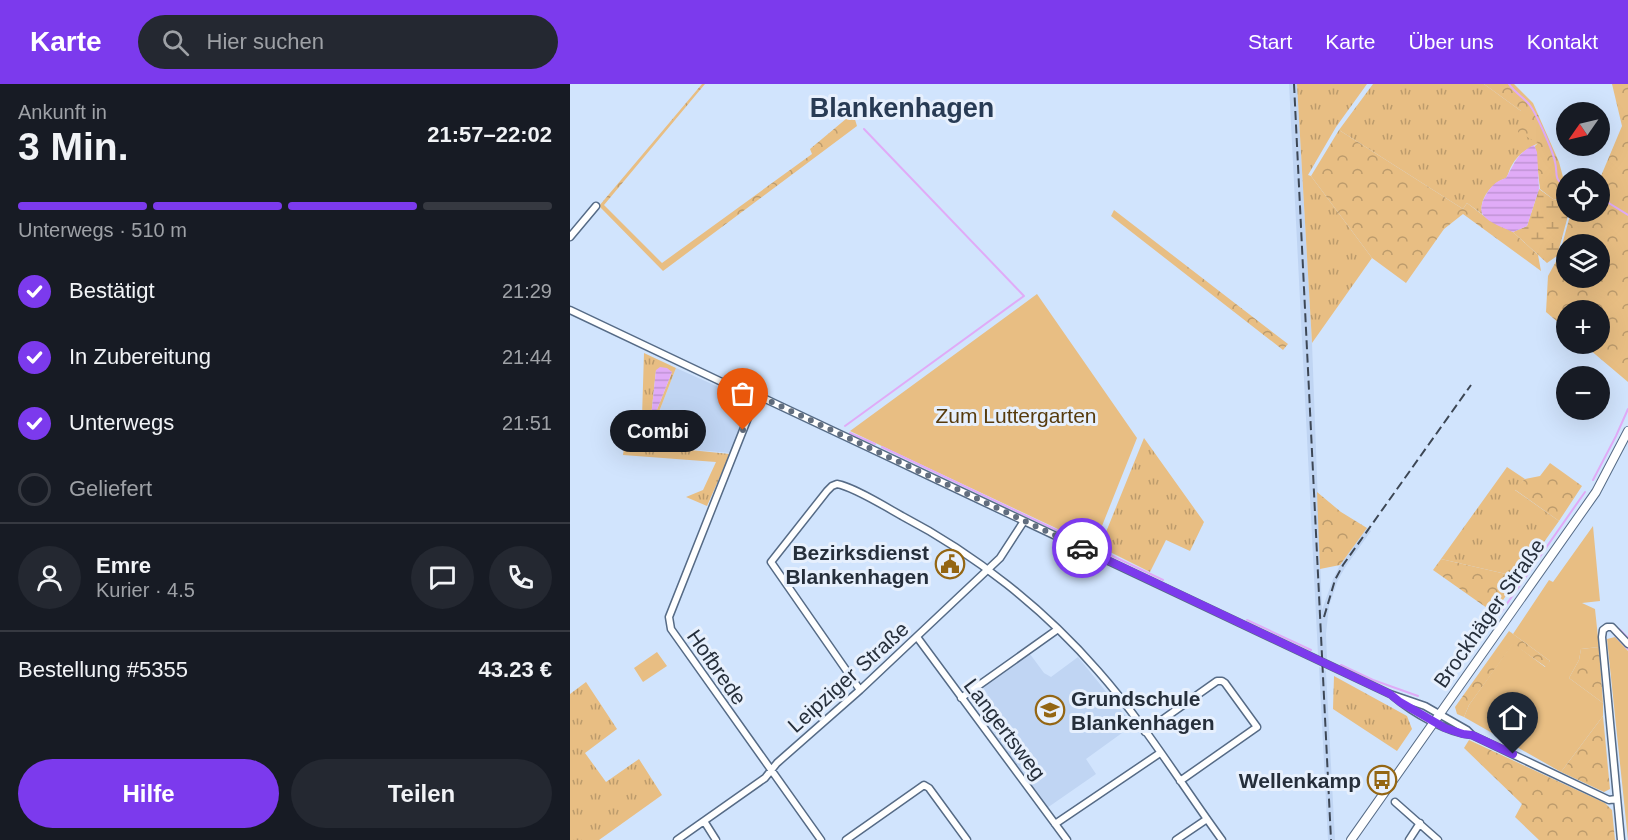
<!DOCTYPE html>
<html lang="de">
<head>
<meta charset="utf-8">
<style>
  body { margin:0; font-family:Helvetica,sans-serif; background:#242831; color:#f1f3f6; height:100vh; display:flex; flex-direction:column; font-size:22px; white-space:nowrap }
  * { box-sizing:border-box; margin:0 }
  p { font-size:20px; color:#9ea1a6 }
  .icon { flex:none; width:33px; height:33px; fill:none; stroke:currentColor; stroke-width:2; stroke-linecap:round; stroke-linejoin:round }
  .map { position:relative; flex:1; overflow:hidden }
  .panel { display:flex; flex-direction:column; background:#171b24; width:570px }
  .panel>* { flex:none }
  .needle { width:39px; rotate:236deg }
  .controls { position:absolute; left:986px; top:18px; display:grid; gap:12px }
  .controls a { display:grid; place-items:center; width:54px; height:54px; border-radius:50%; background:#171b24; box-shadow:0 6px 24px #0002; font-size:30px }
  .pin { position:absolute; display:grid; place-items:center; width:51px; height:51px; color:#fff; margin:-62px -26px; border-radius:50% 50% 50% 0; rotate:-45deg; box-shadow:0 0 6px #0007 }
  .pin .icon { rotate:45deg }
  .courier { position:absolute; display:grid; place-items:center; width:60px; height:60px; margin:-30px; border:4px solid #7c3aed; border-radius:50%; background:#fff; color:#222; box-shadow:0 2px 8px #0007 }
  .bubble { position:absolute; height:42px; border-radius:21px; background:#171b24; box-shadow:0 6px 24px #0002; font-size:20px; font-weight:700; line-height:42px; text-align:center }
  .summary em { font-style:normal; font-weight:700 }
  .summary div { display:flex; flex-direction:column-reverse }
  .summary { display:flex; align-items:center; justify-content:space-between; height:102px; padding:0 18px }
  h1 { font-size:39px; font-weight:700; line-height:45px }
  .bar { display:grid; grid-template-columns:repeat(4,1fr); gap:9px 6px; align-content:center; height:72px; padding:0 18px }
  .bar i { height:8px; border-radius:4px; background:#363941 }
  .bar .selected { background:#7c3aed }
  .bar p { grid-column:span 4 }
  .line { display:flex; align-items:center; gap:15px; padding:0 18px; border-top:2px solid #363941 }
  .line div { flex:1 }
  .round { display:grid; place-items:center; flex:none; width:63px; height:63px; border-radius:32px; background:#242831 }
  ol { padding:0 18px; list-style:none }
  li { display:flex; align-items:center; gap:18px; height:66px }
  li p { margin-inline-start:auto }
  li .icon { padding:6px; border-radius:50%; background:#7c3aed; color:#fff; stroke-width:4 }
  li:last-child { color:#9ea1a6 }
  li i { width:33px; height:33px; border:3px solid #363941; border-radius:50% }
  .action { display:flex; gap:12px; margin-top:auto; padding:12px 18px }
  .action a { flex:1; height:69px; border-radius:36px; background:#7c3aed; color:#fff; font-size:24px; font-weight:700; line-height:69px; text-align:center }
  .action a+a { background:#242831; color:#f1f3f6 }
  header { display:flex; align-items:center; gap:36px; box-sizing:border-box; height:84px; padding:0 30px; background:#7c3aed; color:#fff }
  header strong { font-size:28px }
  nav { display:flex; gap:33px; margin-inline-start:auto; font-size:21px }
  .search { width:420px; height:54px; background:#242831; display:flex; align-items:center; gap:15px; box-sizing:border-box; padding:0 21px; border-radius:33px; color:#9ea1a6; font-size:22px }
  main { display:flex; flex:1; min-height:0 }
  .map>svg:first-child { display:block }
  .built { fill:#c0d5f3 }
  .grass { fill:url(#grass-tufts); fill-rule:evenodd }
  .forest { fill:url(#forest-crowns); fill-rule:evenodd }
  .wetland { fill:url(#wetland-marsh) }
  .garden { fill:#e8be83 }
  .water { fill:url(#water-rules) }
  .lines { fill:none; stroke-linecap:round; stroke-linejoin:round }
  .stream { stroke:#e0abf7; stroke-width:2 }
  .minor-casing { stroke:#566b86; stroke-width:9 }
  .major-casing { stroke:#566b86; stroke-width:10 }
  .minor { stroke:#fff; stroke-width:6 }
  .major { stroke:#fff; stroke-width:8 }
  .rail { stroke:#3d4755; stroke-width:2; stroke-dasharray:9 4.5; stroke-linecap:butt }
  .done { stroke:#626e7f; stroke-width:6; stroke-dasharray:0 10.8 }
  .route { stroke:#7c3aed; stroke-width:8 }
  .labels { text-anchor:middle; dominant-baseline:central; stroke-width:6; stroke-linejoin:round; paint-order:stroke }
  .park-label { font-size:21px; fill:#573b0d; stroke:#e7f0fd }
  .poi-label { font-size:21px; font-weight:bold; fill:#262f3b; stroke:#e7f0fd; text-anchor:end }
  .street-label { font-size:21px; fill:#262f3b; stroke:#e7f0fd }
  .district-label { font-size:27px; font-weight:bold; fill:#283b54; stroke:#e7f0fd }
</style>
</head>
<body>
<header>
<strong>Karte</strong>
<div class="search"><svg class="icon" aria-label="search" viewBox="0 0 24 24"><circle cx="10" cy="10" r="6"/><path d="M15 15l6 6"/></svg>Hier suchen</div>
<nav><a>Start</a><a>Karte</a><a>Über uns</a><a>Kontakt</a></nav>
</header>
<main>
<section class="panel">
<div class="summary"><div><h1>3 Min.</h1><p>Ankunft in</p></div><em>21:57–22:02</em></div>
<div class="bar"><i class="selected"></i><i class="selected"></i><i class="selected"></i><i></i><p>Unterwegs · 510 m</p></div>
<ol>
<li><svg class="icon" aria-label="check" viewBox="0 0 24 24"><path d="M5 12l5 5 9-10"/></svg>Bestätigt<p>21:29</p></li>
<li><svg class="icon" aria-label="check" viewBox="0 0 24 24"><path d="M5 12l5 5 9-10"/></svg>In Zubereitung<p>21:44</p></li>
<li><svg class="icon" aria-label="check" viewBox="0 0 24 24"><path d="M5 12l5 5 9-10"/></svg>Unterwegs<p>21:51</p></li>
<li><i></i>Geliefert</li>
</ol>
<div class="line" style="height:108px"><a class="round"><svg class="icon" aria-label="person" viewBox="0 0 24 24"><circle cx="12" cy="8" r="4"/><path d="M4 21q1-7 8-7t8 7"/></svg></a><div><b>Emre</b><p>Kurier · 4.5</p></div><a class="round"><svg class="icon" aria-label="chat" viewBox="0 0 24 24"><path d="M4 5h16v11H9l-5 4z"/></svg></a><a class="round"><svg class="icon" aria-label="phone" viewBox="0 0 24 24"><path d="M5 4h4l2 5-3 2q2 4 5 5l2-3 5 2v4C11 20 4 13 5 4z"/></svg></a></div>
<div class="line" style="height:78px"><div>Bestellung #5355</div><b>43.23 €</b></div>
<div class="action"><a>Hilfe</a><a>Teilen</a></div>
</section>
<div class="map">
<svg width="1058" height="756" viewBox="0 0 1058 756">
  <defs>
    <pattern id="grass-tufts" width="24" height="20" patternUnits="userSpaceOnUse" patternTransform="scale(1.5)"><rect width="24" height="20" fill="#e8be83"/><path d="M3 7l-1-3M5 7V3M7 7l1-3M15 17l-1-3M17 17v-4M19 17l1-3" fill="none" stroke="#bc9b6c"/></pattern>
    <pattern id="forest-crowns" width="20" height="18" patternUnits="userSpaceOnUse" patternTransform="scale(1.5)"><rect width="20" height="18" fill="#e8be83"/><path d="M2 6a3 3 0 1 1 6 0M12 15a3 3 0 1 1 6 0" fill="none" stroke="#bc9b6c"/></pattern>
    <pattern id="wetland-marsh" width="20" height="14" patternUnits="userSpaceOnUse" patternTransform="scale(1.5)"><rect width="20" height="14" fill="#e8be83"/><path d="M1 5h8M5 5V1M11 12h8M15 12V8" fill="none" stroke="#bc9b6c"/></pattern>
    <pattern id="water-rules" width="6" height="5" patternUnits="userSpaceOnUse" patternTransform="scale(1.5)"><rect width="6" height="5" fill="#e0abf7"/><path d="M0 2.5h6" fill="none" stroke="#c093d5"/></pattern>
  </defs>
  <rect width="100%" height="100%" fill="#d1e4fd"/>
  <path class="built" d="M 719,0 L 727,0 L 742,259 L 752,526 L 763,495 L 770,481 L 797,444 L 801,447 L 776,482 L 768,496 L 759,522 L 756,550 L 757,575 L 748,571 Z
    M 106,284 L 180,317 L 180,321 L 160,369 L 80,362 L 80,351 Z
    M 460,570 L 474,589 L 481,593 L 508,573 L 563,641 L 516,675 L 526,690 L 477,724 L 399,613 L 407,606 L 413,615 L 418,611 L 412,602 Z
    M 749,583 L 756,587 L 765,756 L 758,756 Z"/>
  <path class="grass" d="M 727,0 L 797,0 L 766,43 L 738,91 L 741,92 L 802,174 L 742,259 Z
    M 803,0 L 914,0 L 951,27 L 969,59 C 958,64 948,70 942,81 C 939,85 939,90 936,94 C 922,99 909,114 912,130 L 897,119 L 893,125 L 769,46 Z
    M 74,269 L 106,284 L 80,351 L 80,362 L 160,370 L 137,422 L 116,413 L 133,406 L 146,378 L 53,371 L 54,364 L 71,365 ZM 86,286 L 102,288 L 84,333 L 81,333 Z
    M 574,354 L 634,438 L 620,467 L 596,456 L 580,488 L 530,463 Z
    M 937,383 L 955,395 L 945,406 L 989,437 L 949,493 L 871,475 Z
    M 764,592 L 837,632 L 842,645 L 827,667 L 763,625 Z
    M 16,598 L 47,645 L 15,669 L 36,698 L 69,675 L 92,711 L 29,756 L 0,756 L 0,610 Z"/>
  <path class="forest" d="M 132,0 L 135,0 L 34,121 L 92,179 L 242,70 L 240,65 L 283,29 L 287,42 L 93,187 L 29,122 Z
    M 914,0 L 944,0 L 963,19 L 989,78 L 993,93 L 996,95 L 996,115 L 983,115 L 970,105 L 965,62 L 968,59 L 948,48 L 951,27 Z
    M 1042,0 L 1058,0 L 1058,298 L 1013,260 L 1029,260 L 1029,226 L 996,226 L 996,245 L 976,228 L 978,192 L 989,172 L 1001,128 L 1029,128 L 1029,94 L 1020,94 L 1031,92 L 1052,42 ZM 996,160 L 1029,160 L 1029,194 L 996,194 Z
    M 769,46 L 893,125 L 897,119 L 918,135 L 943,148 L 968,171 L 971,187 L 893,130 L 874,145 L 836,199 L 802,174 L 741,92 Z
    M 544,126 L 718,260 L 713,266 L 541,132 Z
    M 980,379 L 1012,402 L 989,437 L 944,405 L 955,395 L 970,392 Z
    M 747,408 L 771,428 L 797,444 L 770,481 L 750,485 Z
    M 871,475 L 949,493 L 924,529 L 863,486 Z
    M 939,547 L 980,577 L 976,583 L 943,560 L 899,621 L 894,633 L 887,630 L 885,623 Z
    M 1029,563 L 1033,619 L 999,594 L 1009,576 L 1011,565 Z
    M 1033,632 L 1040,705 L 1034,708 L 991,688 Z
    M 899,656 L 1035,719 L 1042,726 L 1045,756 L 969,756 L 945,733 L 952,720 L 894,664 Z"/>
  <path class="wetland" d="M 969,105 L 983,115 L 996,117 L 996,128 L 999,128 L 987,172 L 977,179 L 943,148 L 957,142 Z"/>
  <path class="garden" d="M 467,210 L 567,354 L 524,462 L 280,347 Z
    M 1023,442 L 1030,517 L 1012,519 L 1025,525 L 1029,563 L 1011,565 L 1009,576 L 999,594 L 1033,619 L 1033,632 L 991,688 L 894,633 L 899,621 L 943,559 L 975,583 L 980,577 L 943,550 L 979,496 L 983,498 Z
    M 1045,553 L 1058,567 L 1058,756 L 1037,555 Z
    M 87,568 L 97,582 L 73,598 L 64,584 Z
    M 413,619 L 417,624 L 421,622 L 446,656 L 442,660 L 451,672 L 447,675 L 409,622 Z"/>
  <path class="water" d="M 964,61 L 967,68 L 969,105 L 957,142 L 943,148 C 934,144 919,139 913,131 C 907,122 919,103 927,98 C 930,96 933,95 936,94 C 945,79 946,70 964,61 Z
    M 90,283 L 97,284 L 102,288 L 84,333 L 81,333 L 86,286 Z"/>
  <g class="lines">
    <path class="stream" d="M 939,0 C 944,8 953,13 959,20 C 966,29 983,67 985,78 C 988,89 983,97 996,101
      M 1029,113 L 1058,131
      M 275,342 L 454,212 L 294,45
      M 280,349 L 305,360
      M 312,363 L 499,452
      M 1023,396 L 1046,352 L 1058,325
      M 507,455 L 524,463
      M 532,467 L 593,496
      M 929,531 L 1015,408
      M 677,536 L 741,566
      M 1049,545 L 1058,554
      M 1045,551 L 1058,565
      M 771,581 L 803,596 L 848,612"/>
    <g class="minor-casing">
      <path id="minor" d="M 0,153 L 26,122
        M 0,226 L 156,300 L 187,311 L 306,367 L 820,610 L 855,622 L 897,646 L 902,651 L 1039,716 L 1046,715
        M 187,311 L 99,533 L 101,545 L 251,756
        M 347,553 L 497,756
        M 290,606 L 201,478 L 257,407 L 262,402 L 267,400 C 284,403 316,423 332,432 C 405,470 474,525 528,587 C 574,639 611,700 652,756
        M 823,612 C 842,628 877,649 902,651
        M 391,614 L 488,545
        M 575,648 L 647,597 L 652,597 L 655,599 L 687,643 L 610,697
        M 825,718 L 868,756
        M 134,737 L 146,756
        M 485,740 L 590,669
        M 107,756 L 195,694 L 207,679 L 290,606 L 430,474 L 454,437
        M 276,756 L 354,701 L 359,704 L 397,756
        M 606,756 L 637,735
        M 839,756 L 850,739
        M 1051,756 L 1032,553 L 1033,546 L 1037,543 L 1042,543 L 1058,560"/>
    </g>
    <g class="major-casing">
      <path id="major" d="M 781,756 L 1026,408 L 1058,347"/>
    </g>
    <use href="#minor" class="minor"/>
    <use href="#major" class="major"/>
    <path class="rail" d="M 724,0 L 761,756
      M 754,533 L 765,496 L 773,481 L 901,301"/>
  </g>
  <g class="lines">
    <path class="done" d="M 173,346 L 187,311 L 512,464"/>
    <path class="route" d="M 512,464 L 820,610 L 830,618 L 875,644 L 893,650 L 902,651 L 943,670"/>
  </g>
  <defs>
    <g id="civic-ring" transform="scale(1.5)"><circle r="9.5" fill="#e7f0fd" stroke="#946613" stroke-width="1.5"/><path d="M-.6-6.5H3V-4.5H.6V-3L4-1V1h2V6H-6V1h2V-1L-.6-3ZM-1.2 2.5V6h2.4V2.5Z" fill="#946613"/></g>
    <g id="school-ring" transform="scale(1.5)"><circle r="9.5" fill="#e7f0fd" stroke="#946613" stroke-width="1.5"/><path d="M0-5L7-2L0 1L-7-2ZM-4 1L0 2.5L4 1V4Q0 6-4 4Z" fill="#946613"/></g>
    <g id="bus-ring" transform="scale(1.5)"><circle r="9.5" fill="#e7f0fd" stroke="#946613" stroke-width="1.5"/><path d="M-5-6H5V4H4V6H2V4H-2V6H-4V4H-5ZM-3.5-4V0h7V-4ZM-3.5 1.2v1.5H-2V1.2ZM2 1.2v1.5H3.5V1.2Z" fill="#946613"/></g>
  </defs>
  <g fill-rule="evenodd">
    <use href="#civic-ring" x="380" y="480"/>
    <use href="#school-ring" x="480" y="626"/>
    <use href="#bus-ring" x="812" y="696"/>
  </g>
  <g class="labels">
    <g class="park-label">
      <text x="446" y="331">Zum Luttergarten</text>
    </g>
    <g class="poi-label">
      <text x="359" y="468">Bezirksdienst<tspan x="359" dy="24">Blankenhagen</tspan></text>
      <text x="501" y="614" text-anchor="start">Grundschule<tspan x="501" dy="24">Blankenhagen</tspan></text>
      <text x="791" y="696">Wellenkamp</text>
    </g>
    <g class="street-label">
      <text transform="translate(919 529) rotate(-55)">Brockhäger Straße</text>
      <text transform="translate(147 583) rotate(55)">Hofbrede</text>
      <text transform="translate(278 593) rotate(-42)">Leipziger Straße</text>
      <text transform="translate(435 645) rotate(53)">Langertsweg</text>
    </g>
    <g class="district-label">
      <text x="332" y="24">Blankenhagen</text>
    </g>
  </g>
</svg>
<div class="controls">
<a><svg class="needle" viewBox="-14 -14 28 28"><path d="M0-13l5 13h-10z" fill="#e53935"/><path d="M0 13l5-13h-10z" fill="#9ea1a6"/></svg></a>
<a><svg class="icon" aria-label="locate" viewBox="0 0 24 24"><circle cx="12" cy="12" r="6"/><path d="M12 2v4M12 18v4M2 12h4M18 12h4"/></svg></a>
<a><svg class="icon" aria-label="layers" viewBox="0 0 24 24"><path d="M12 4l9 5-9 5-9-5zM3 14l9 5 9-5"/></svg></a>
<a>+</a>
<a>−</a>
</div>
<div class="pin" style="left:173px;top:346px;background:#ea580c"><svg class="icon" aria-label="bag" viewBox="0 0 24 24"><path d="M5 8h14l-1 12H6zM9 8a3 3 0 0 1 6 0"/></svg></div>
<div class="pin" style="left:943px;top:670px;background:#1f2937"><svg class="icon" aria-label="home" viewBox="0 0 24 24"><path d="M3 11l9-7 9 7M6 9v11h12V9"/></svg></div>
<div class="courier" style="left:512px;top:464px"><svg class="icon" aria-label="car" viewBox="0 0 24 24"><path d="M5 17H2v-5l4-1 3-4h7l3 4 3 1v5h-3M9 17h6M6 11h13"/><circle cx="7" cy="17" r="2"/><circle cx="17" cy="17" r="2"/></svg></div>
<div class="bubble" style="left:40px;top:326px;width:96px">Combi</div>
</div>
</main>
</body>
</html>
